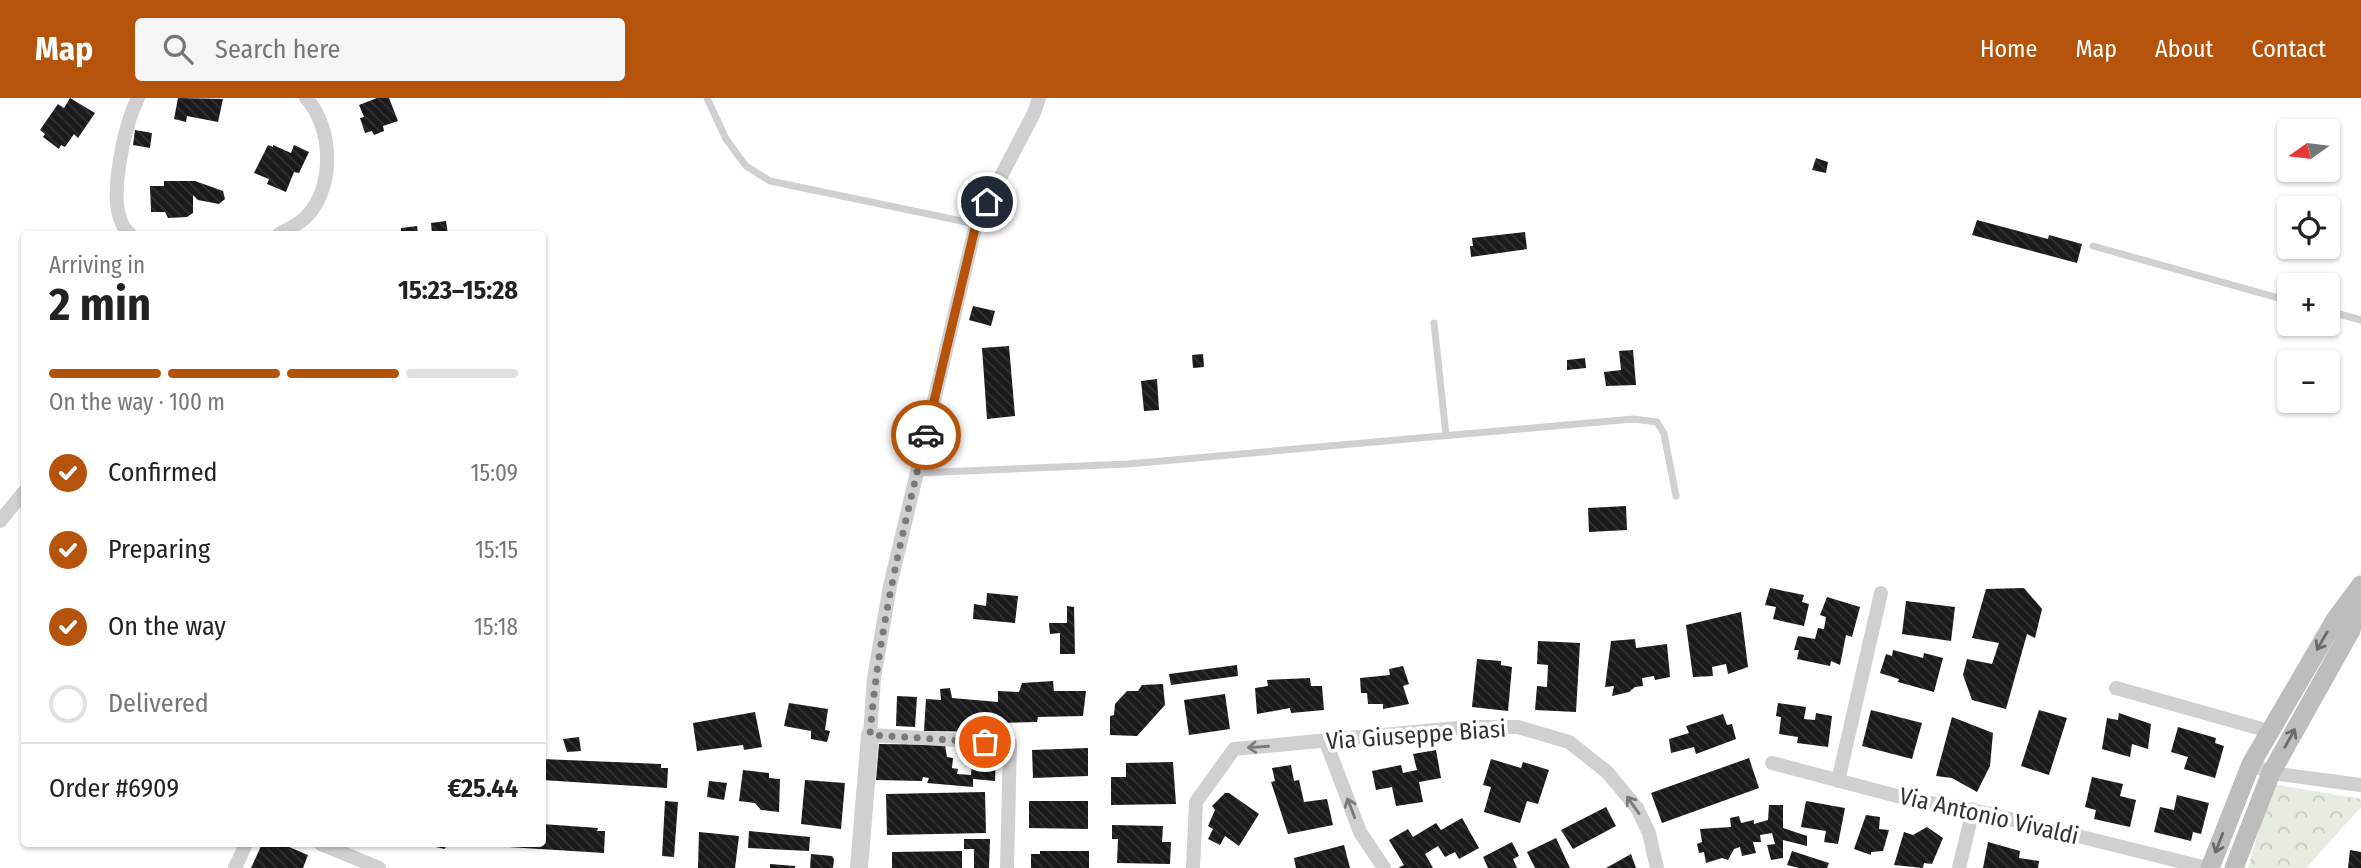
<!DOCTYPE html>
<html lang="en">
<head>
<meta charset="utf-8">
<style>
  body { margin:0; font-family:"Fira Sans Condensed",sans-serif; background:#f6f6f6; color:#222; height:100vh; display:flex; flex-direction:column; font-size:26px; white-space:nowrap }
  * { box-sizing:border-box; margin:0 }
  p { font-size:23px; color:#767676 }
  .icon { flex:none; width:38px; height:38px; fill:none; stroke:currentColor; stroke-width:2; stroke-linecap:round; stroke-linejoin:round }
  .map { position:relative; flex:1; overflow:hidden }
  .details { position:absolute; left:21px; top:133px; width:525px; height:616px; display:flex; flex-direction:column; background:#fff; border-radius:7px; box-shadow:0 2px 5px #0004 }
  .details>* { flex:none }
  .needle { width:46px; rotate:256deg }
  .buttons { position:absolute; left:2277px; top:21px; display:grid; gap:14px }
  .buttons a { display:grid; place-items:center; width:63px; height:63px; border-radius:7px; background:#fff; box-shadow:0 2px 5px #0004; font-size:35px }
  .pin { position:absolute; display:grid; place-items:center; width:60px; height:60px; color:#fff; margin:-30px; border:4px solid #fff; border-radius:50%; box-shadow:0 2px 7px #0007 }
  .courier { position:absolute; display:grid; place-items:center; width:70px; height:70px; margin:-35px; border:5px solid #b45309; border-radius:50%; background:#fff; color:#222; box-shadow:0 2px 9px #0007 }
  .head em { font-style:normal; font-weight:700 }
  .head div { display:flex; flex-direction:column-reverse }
  .head { display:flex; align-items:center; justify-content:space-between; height:119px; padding:0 28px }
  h1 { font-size:46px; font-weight:700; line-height:52px }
  .bar { display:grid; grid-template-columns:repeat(4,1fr); gap:10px 7px; align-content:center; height:84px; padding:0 28px }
  .bar i { height:9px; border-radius:5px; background:#e0e0e0 }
  .bar .active { background:#b45309 }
  .bar p { grid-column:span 4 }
  .line { display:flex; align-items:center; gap:18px; padding:0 28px; border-top:2px solid #e0e0e0 }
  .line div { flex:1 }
  ol { padding:0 28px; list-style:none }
  li { display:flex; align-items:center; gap:21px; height:77px }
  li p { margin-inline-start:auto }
  li .icon { padding:7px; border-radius:50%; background:#b45309; color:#fff; stroke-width:4 }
  li:last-child { color:#767676 }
  li i { width:38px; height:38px; border:4px solid #e0e0e0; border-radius:50% }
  header { display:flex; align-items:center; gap:42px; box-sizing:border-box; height:98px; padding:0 35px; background:#b45309; color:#fff }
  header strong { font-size:33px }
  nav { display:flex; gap:38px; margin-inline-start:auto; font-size:24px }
  .search { width:490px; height:63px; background:#f6f6f6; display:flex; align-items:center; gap:18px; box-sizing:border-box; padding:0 24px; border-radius:7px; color:#767676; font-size:26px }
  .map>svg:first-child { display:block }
  .park { fill:url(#park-crowns) }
  .building { fill:url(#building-back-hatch) }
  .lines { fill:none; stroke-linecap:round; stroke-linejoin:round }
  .service { stroke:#d0d0d0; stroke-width:7 }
  .minor { stroke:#d0d0d0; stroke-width:14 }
  .tertiary { stroke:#d0d0d0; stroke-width:18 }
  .secondary { stroke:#bdbdbd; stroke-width:19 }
  .oneway { stroke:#6a6a6a }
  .oneway2 { stroke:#7a7a7a }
  .done { stroke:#7a7a7a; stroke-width:7; stroke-dasharray:0 12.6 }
  .route { stroke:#b45309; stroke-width:9 }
  .labels { text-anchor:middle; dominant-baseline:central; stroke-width:7; stroke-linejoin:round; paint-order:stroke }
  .street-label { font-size:24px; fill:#333; stroke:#fff }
</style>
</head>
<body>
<header>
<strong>Map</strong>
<div class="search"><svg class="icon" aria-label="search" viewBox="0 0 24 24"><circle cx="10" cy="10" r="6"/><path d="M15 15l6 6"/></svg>Search here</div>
<nav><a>Home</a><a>Map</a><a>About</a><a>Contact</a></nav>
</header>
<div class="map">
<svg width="2361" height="770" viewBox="0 0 2361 770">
  <defs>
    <pattern id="park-crowns" width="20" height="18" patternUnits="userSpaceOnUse" patternTransform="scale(1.75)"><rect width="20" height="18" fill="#e6ecdf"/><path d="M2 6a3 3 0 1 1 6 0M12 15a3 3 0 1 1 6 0" fill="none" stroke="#c6cbc0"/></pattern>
    <pattern id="building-back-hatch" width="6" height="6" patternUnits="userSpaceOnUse" patternTransform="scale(1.75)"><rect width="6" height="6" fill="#1a1a1a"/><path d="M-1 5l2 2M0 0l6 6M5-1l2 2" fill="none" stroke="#333"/></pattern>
  </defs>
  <rect width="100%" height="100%" fill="#fff"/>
  <path class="park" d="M 2272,686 L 2361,701 L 2361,709 L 2306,770 L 2248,770 Z"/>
  <path class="building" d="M 70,0 L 95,15 L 78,40 L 74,36 L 65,49 L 61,47 L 59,51 L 43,39 L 45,36 L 40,32 L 58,6 L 64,10 Z
    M 178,0 L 223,1 L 218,24 L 187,18 L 186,24 L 174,21 Z
    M 377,0 L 389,0 L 398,23 L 383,28 L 384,33 L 374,37 L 372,33 L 365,35 L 360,20 L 364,19 L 359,7 Z
    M 135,32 L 152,35 L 150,50 L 133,47 Z
    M 268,47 L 273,49 L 273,47 L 291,55 L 294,47 L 309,54 L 299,75 L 294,74 L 286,94 L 267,86 L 269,81 L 254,75 Z
    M 1816,60 L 1828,64 L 1826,75 L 1812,72 Z
    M 164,83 L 195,83 L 223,93 L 225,101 L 219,106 L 198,102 L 193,97 L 193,115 L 187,119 L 168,120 L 165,114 L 151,114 L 150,88 L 164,88 Z
    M 1977,122 L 2048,141 L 2049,137 L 2082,146 L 2077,165 L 1972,137 Z
    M 446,123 L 448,136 L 432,136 L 431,125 Z
    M 417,128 L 418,136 L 394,136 L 401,134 L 401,130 Z
    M 1525,134 L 1527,151 L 1471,159 L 1470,148 L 1473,148 L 1472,140 Z
    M 973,208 L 995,213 L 991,228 L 969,222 Z
    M 1009,248 L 1015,318 L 987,321 L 982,250 Z
    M 1633,252 L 1636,287 L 1606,288 L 1604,274 L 1621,272 L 1619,253 Z
    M 1203,256 L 1204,269 L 1193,270 L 1192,257 Z
    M 1585,260 L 1586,270 L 1567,272 L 1567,262 Z
    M 1157,281 L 1159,312 L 1144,313 L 1141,283 Z
    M 1626,408 L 1627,432 L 1589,434 L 1588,410 Z
    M 1770,490 L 1804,497 L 1802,504 L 1809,506 L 1804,528 L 1773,521 L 1776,509 L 1765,507 Z
    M 2024,490 L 2042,511 L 2035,540 L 2027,536 L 2006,611 L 1972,602 L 1963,577 L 1967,561 L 1992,566 L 1999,545 L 1972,540 L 1986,491 Z
    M 987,495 L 1018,498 L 1015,525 L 973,521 L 974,506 L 986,508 Z
    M 1827,499 L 1860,509 L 1852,539 L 1846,537 L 1840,567 L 1831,563 L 1830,568 L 1797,561 L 1799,552 L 1794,552 L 1798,538 L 1815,541 L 1818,530 L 1824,531 L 1826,519 L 1820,517 Z
    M 1906,503 L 1955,509 L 1951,543 L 1902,536 Z
    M 1067,508 L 1074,509 L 1075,556 L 1060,556 L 1060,535 L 1050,536 L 1049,525 L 1067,525 Z
    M 1741,514 L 1748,569 L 1728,576 L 1726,566 L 1712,569 L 1713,578 L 1693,579 L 1686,527 Z
    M 1635,541 L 1636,550 L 1667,546 L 1670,579 L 1655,582 L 1654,578 L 1642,580 L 1643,588 L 1635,589 L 1629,594 L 1612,598 L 1614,588 L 1605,589 L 1611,543 Z
    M 1538,543 L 1580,545 L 1576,614 L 1535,612 L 1537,588 L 1547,589 L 1548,567 L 1537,566 Z
    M 1893,552 L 1923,560 L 1924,555 L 1943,560 L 1934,594 L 1898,584 L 1899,581 L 1880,575 L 1886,556 L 1892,558 Z
    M 1477,561 L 1501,563 L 1501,567 L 1512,569 L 1508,613 L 1472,609 Z
    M 1237,567 L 1238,578 L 1171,587 L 1169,576 Z
    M 1403,568 L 1409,586 L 1403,588 L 1409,606 L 1383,611 L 1383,606 L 1368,606 L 1367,595 L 1361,595 L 1360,580 L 1390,577 L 1389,571 Z
    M 1310,580 L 1311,588 L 1322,588 L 1324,612 L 1291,615 L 1290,610 L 1257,616 L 1255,590 L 1268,588 L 1267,582 Z
    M 1053,583 L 1054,593 L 1086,593 L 1083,618 L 1038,619 L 1037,624 L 996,625 L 996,634 L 924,633 L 926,601 L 941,602 L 940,591 L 950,590 L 952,600 L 998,604 L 998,593 L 1019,594 L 1022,585 Z
    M 1163,586 L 1165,607 L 1137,638 L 1110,637 L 1110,618 L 1114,617 L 1115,606 L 1127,593 L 1138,593 L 1142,587 Z
    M 1225,596 L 1230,631 L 1189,637 L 1184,602 Z
    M 897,598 L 917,599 L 915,629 L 896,628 Z
    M 789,605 L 828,611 L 825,632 L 830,633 L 827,644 L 811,641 L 811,633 L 784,628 Z
    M 1778,605 L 1806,609 L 1804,621 L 1815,622 L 1816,615 L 1832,618 L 1828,649 L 1797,645 L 1798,639 L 1779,636 L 1781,619 L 1776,618 Z
    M 1871,612 L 1922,625 L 1912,661 L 1862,648 Z
    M 2039,612 L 2067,620 L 2049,677 L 2021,668 Z
    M 755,614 L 762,649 L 744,652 L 743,647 L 697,653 L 693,625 Z
    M 2119,615 L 2151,626 L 2148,651 L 2132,646 L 2130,659 L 2102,651 L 2107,620 L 2118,622 Z
    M 1723,616 L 1727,627 L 1732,626 L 1736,641 L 1696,656 L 1694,649 L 1671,655 L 1669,641 L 1689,635 L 1686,628 Z
    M 1952,619 L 1993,635 L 1990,668 L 1977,694 L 1952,680 L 1936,678 Z
    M 2178,629 L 2216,640 L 2215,645 L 2224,648 L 2215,680 L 2184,671 L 2188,659 L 2171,654 Z
    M 579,639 L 581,653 L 567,654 L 563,641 Z
    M 879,646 L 945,647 L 947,659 L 953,660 L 952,670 L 958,671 L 957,676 L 971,677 L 973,652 L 996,652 L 995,683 L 973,681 L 973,689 L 927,685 L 929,680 L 923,679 L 922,683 L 876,682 Z
    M 1088,650 L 1088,678 L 1033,680 L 1032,652 Z
    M 1436,652 L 1441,680 L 1419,684 L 1423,704 L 1396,708 L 1392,689 L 1376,692 L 1372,673 L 1401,667 L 1403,675 L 1417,672 L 1413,656 Z
    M 1749,660 L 1759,690 L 1662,725 L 1651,695 Z
    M 542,661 L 661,666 L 661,670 L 668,670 L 667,690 L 542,682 Z
    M 1491,661 L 1521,670 L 1523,664 L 1549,672 L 1538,706 L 1527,703 L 1520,725 L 1484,714 L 1491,689 L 1483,687 Z
    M 1173,664 L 1176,706 L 1111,707 L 1111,679 L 1126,679 L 1126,665 Z
    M 1291,667 L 1294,683 L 1299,682 L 1304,704 L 1327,701 L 1333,727 L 1288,736 L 1271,684 L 1275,683 L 1272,670 Z
    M 743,672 L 769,675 L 769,680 L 780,681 L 779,714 L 761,712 L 755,705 L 739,703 Z
    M 2092,679 L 2123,686 L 2120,698 L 2136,702 L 2130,729 L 2094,721 L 2096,712 L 2085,709 Z
    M 805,682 L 845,685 L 841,731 L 801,726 Z
    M 709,683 L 727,685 L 724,702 L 707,699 Z
    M 985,694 L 986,735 L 887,737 L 886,696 Z
    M 1225,695 L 1229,695 L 1259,716 L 1239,748 L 1225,738 L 1220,747 L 1208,741 L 1213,731 L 1208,728 L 1215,712 L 1212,708 Z
    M 2177,697 L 2209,705 L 2201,736 L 2193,734 L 2191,743 L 2154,734 L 2160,709 L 2174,712 Z
    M 665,703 L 678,704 L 674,759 L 662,758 Z
    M 1029,703 L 1088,703 L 1088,731 L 1029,730 Z
    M 1806,703 L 1845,710 L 1838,746 L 1824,744 L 1826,733 L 1801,729 Z
    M 1769,707 L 1783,707 L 1783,730 L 1807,738 L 1807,748 L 1783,742 L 1783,760 L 1771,762 L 1767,747 L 1775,746 L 1772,735 L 1760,737 L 1761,744 L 1753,744 L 1756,755 L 1742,758 L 1740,749 L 1734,751 L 1728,762 L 1722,760 L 1706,765 L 1704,754 L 1699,755 L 1697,746 L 1702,744 L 1700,731 L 1731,729 L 1730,720 L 1739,718 L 1741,725 L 1754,722 L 1754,726 L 1768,722 Z
    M 1606,709 L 1616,728 L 1573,751 L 1561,732 Z
    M 1866,717 L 1880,719 L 1879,731 L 1889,732 L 1883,753 L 1871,754 L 1871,757 L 1854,751 Z
    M 1462,720 L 1479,750 L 1459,761 L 1455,754 L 1445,759 L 1438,748 L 1425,756 L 1433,770 L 1398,770 L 1404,767 L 1389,742 L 1408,731 L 1413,739 L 1436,725 L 1441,732 Z
    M 542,726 L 598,730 L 597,733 L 605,733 L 604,755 L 493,748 L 493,746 L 542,746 Z
    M 1112,727 L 1163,728 L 1162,744 L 1171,744 L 1170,766 L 1117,765 L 1118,741 L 1112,741 Z
    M 1927,729 L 1943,740 L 1932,766 L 1924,765 L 1923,770 L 1894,767 L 1904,734 L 1913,737 Z
    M 749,733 L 810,739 L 809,753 L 748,750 Z
    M 699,734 L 739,738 L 735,770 L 698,770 Z
    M 1556,740 L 1570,770 L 1535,770 L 1527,754 Z
    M 964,741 L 990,741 L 989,770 L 974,770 L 974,751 L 964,751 Z
    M 1512,744 L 1519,758 L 1513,761 L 1517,770 L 1488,770 L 1483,759 Z
    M 1988,744 L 2020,753 L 2019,760 L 2039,763 L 2038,770 L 1983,770 Z
    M 262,746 L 282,746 L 308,757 L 303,770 L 251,770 Z
    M 422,746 L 446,746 L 445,751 Z
    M 1344,747 L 1350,770 L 1296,770 L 1294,760 Z
    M 2350,752 L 2361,754 L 2361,770 L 2348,770 Z
    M 962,753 L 962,770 L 892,770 L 892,754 Z
    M 1040,753 L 1089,753 L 1089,770 L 1031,770 L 1031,756 L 1040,756 Z
    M 1792,753 L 1829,765 L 1827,770 L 1799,770 L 1787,767 Z
    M 811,756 L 832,758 L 834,761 L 833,770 L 810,770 Z
    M 1631,756 L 1636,770 L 1606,770 Z
    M 770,766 L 795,768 L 795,770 L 770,770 Z"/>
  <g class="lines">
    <path class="service" d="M 707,0 L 726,41 L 746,68 L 770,83 L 976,126
      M 2093,148 L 2289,203
      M 2328,213 L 2361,222
      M 1434,225 L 1446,337
      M 917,375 L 1128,366 L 1633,321 L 1657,324 L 1664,336 L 1676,398"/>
    <path class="minor" d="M 130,136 C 127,133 122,128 121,123 C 109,96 125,26 138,0
      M 279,136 C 288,131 300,126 307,118 C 335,89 333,29 306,0
      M 0,423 L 24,394
      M 2116,590 L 2269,633
      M 1326,644 L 1360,734 L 1384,770
      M 1772,665 L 1912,702 L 1973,712 L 2207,770
      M 2251,666 L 2271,675 L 2361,687
      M 1838,683 L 1881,495
      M 321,746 L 379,770
      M 235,770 L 246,746
      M 1007,770 L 1010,645 L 870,637 L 874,580 L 890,488 L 976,126 L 1034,15 L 1039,0
      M 1193,770 L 1196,704 L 1234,651 L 1468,629 L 1518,629 L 1569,644 L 1607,674 L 1637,710 L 1649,735 L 1657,770
      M 1959,770 L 1973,712"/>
    <path class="tertiary" d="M 859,770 L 870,637"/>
    <path class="secondary" d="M 2210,770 L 2251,666 L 2335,522 L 2361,487
      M 2234,770 L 2271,675 L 2351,532 L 2361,494"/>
  </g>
  <defs><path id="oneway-shaft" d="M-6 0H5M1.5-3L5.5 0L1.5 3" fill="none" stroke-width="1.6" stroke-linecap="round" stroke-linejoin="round" transform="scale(1.75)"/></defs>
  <g class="oneway">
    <use href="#oneway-shaft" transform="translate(2322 543) rotate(120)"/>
    <use href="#oneway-shaft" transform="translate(2290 640) rotate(-61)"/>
    <use href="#oneway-shaft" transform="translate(2219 745) rotate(111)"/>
  </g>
  <g class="oneway2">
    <use href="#oneway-shaft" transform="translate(1258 649) rotate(176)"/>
    <use href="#oneway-shaft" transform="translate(1633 707) rotate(-125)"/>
    <use href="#oneway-shaft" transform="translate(1351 710) rotate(-111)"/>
  </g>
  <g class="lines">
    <path class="done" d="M 926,337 C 902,437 878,535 870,637 L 985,644"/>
    <path class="route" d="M 926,337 L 976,126 L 987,104"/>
  </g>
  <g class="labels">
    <g class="street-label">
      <text transform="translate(1416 637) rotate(-4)">Via Giuseppe Biasi</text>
      <text transform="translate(1989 718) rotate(13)">Via Antonio Vivaldi</text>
    </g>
  </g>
</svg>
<div class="buttons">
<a><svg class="needle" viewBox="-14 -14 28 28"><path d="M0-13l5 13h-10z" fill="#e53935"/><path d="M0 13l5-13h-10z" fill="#767676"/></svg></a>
<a><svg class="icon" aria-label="locate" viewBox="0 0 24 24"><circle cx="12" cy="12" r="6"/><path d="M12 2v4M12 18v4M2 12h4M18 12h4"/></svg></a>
<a>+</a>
<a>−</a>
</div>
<div class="pin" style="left:985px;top:644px;background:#ea580c"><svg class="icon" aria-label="bag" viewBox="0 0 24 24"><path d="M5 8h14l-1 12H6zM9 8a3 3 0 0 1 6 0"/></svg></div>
<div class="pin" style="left:987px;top:104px;background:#1f2937"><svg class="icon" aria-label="home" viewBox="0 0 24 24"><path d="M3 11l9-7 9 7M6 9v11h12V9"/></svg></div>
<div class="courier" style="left:926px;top:337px"><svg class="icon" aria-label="car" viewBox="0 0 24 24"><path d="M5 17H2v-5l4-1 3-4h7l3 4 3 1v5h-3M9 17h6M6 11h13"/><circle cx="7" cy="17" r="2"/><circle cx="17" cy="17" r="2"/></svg></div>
<section class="details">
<div class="head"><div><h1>2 min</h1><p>Arriving in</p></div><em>15:23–15:28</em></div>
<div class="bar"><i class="active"></i><i class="active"></i><i class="active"></i><i></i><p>On the way · 100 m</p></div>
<ol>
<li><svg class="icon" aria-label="check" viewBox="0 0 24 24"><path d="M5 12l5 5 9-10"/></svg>Confirmed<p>15:09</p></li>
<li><svg class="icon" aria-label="check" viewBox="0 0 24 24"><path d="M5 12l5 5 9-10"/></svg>Preparing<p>15:15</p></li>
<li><svg class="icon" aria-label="check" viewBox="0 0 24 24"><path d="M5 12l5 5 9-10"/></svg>On the way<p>15:18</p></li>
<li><i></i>Delivered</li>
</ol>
<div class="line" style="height:91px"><div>Order #6909</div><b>€25.44</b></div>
</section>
</div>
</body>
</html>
